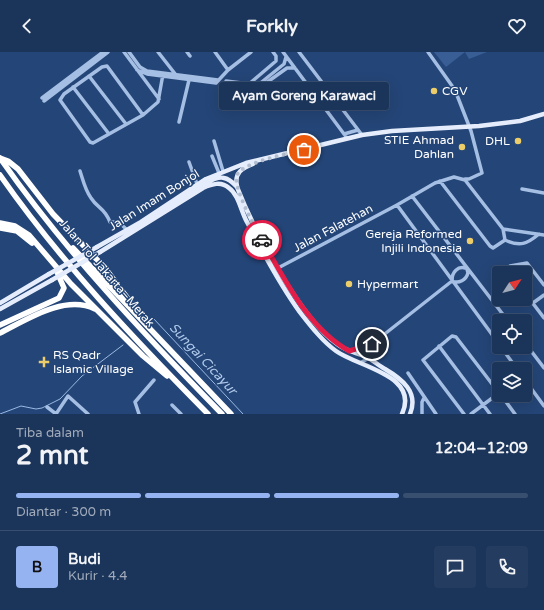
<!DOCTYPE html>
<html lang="id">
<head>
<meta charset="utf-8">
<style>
  body { margin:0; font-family:"Varela Round",sans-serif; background:#243c5f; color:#f1f3f6; height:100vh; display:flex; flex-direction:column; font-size:15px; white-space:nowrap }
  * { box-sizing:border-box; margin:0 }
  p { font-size:13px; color:#a0aaba }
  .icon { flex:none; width:22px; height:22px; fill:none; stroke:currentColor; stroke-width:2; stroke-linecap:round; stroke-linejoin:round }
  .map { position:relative; height:362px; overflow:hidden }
  .sheet { display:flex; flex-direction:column; background:#1b3459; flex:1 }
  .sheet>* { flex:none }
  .needle { width:26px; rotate:54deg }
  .fabs { position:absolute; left:492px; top:214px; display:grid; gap:8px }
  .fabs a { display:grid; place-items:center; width:40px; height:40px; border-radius:4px; background:#1b3459; box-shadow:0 4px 16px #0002,0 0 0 1px #394f6f; font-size:20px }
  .pin { position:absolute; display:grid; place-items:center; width:34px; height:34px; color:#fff; margin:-17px; border:2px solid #fff; border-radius:50%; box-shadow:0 1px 4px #0007 }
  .courier { position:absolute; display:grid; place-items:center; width:40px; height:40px; margin:-20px; border:3px solid #e11d48; border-radius:50%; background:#fff; color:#222; box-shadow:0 1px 5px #0007 }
  .bubble { position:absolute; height:28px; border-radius:4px; background:#1b3459; box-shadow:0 4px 16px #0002,0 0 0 1px #394f6f; font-size:13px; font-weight:700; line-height:28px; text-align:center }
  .head em { font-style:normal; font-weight:700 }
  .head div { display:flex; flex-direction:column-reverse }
  .head { display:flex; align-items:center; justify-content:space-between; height:68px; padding:0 16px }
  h1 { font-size:26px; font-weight:700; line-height:30px }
  .bar { display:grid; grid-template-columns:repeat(4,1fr); gap:6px 4px; align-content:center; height:48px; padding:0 16px }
  .bar i { height:5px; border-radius:3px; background:#394f6f }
  .bar .on { background:#95b2f1 }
  .bar p { grid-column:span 4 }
  .line { display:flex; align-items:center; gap:10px; padding:0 16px; border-top:1px solid #394f6f }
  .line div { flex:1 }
  .round { display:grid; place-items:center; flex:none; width:42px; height:42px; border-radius:4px; background:#243c5f }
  header { display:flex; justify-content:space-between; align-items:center; height:52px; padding:0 16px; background:#1b3459; font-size:18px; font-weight:700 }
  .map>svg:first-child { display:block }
  .grass { fill:#385e95 }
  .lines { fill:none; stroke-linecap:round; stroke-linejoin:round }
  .stream { stroke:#9ab9e4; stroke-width:1 }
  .minor { stroke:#a5bee3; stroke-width:3.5 }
  .major { stroke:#e5edfc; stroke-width:4.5 }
  .highway { stroke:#fff; stroke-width:5.5 }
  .major-bridge { stroke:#e5edfc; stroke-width:4.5 }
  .done { stroke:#b2becf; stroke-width:4; stroke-dasharray:0 7.2 }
  .route { stroke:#e11d48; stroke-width:5 }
  .poi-dot { fill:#edcd69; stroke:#244577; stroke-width:1.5 }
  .labels { text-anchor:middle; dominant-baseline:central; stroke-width:3; stroke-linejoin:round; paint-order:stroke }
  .poi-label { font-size:12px; fill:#fff; stroke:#244577; text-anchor:start }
  .street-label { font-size:12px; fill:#fff; stroke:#244577 }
  .water-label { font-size:13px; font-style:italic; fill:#b0c9eb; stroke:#244577 }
</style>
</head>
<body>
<header><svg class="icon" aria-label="back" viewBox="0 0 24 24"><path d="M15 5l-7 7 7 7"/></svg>Forkly<svg class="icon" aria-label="heart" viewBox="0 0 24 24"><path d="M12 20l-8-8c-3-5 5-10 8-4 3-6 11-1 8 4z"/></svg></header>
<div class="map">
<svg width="544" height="362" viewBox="0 0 544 362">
  <rect width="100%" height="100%" fill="#244577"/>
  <path class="grass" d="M 434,0 L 487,0 L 469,7 L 465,0 L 446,15 Z"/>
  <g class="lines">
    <path class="stream" d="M 150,268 L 153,266 L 243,362
      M 0,362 L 21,354 L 36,357 L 42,356 L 60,347 L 82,324 L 123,293"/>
    <path class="minor" d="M 124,0 L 159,47
      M 129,0 L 140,15 L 147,19 L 218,28
      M 158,0 L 176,23
      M 187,0 L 190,4
      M 215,0 L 228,18
      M 283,0 L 347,86
      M 299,0 L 362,83
      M 428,0 L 455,38 L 471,79 L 482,121 L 469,127 L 465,127
      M 107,14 L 143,63 L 93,91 L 90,90 L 60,48 L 64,42 L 102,15 Z
      M 137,18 L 147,22 L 216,31 L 228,18 L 251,0
      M 89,24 L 126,72
      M 226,29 L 258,33 L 284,12 L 286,5
      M 226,31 L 259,36 L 287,16 L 295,16
      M 249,32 L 276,9 L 276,4 L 273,0
      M 73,35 L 109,82
      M 42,46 L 103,0
      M 318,47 L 321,29
      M 44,49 L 108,0
      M 143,63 L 158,50 L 163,22
      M 179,70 L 189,28
      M 344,82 L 358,78
      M 214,89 L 223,119
      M 212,104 L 219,121
      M 189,110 L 197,132
      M 80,119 C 83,128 85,138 91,146 C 98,157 104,155 110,170 L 119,170 L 127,178
      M 440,129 L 490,194 L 493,196 L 505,188
      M 522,137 L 544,141
      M 412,144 L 508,269
      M 397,153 L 499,292
      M 503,177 L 544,183
      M 505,188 C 520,195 527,192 539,182
      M 278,216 L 397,153 L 435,131 L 454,125 L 465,128 L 503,177 L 505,188
      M 510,221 L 508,217 L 510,214 L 527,211 L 544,233
      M 452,228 C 452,220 458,214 465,216
      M 525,241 L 544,266
      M 533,251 L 544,243
      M 525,291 L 544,316
      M 439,294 L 490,362
      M 501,295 L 517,317
      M 350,299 L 372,292 L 452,229 C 459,232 466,228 468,221 L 467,217
      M 360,311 L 369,306 L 372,292
      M 408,321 L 436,362
      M 525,328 L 544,354
      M 501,343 L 515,362
      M 172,353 L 181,362
      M 47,355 L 56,362
      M 56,362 L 68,344 L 88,362
      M 139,362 L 135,350 L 154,328
      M 422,362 L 422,350 L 424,346
      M 464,362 L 423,308 L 452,284 L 456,285 L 499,341
      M 471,362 L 499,341"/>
    <path class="major" d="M 237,134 C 234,121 242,116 253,112
      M 161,158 C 175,152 212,122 224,126 C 230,127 233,131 237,135 C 254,178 300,266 337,292 C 346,299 357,301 367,305 C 374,309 379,314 385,317 C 402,327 419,340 410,362
      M 97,195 L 141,170 L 206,127 L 246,111 L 362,83 L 392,79 L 479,74 L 520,69 L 544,62
      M 100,200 L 203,136 C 212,132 221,129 229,136 C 239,143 241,160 247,170 C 263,201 279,231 299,259 C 310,273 322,289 336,299 C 358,315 420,323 402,362
      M 0,251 L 49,222
      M 0,257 L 52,228"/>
    <path class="highway" d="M 0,106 C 65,199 143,281 222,362
      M 0,106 L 8,109 L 18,117 L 53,162 L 105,216 L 137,259
      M 0,123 C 60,209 134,287 208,362
      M 0,171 L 15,174 L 29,183 L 71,232 L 143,304 L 167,324
      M 0,176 L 17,179 L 32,191
      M 73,196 L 231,362
      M 0,273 L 59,246 L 64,236 L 57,220
      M 0,281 C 26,268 65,242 95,257"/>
    <path class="major-bridge" d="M 49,222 L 97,195
      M 52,228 L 100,200"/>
  </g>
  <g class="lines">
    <path class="done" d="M 262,188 C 256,177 232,134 237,123 C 243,110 290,101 304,98"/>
    <path class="route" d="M 262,188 C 285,228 308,276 349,299 L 372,292"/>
  </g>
  <g class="poi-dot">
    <circle cx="434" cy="39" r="4"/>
    <circle cx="518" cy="89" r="4"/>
    <circle cx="462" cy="95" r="4"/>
    <circle cx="470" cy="189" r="4"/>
    <circle cx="349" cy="232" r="4"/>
    <path d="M42 304h4v4h4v4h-4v4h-4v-4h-4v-4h4z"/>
  </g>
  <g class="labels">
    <g class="poi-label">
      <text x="442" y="39">CGV</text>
      <text x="454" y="88" text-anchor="end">STIE Ahmad<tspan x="454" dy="14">Dahlan</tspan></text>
      <text x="510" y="89" text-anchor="end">DHL</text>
      <text x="462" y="182" text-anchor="end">Gereja Reformed<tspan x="462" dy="14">Injili Indonesia</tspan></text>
      <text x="357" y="232">Hypermart</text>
      <text x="53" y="303">RS Qadr<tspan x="53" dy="14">Islamic Village</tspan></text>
    </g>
    <g class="street-label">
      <text transform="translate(154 148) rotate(-32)">Jalan Imam Bonjol</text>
      <text transform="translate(333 176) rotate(-28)">Jalan Falatehan</text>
      <text transform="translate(107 221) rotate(49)">Jalan Tol Jakarta–Merak</text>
    </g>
    <g class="water-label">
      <text transform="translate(203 307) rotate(47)">Sungai Cicayur</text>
    </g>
  </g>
</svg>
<div class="fabs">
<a><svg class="needle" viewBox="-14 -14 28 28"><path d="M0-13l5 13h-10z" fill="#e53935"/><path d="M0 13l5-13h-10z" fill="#a0aaba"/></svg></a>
<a><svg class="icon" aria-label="locate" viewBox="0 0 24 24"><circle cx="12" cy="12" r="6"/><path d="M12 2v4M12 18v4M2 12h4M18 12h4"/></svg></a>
<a><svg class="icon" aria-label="layers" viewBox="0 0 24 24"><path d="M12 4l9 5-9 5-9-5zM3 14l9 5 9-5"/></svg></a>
</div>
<div class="pin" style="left:304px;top:98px;background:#ea580c"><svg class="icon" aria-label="bag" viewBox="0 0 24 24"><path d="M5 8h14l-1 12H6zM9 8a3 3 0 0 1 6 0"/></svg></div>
<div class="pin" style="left:372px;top:292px;background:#1f2937"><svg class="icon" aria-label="home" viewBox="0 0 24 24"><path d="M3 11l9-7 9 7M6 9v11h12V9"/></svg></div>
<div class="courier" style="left:262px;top:188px"><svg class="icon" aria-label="car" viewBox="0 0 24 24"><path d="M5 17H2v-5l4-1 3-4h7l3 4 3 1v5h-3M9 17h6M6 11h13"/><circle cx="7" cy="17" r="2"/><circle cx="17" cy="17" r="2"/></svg></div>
<div class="bubble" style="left:219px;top:30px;width:170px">Ayam Goreng Karawaci</div>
</div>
<section class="sheet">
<div class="head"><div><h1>2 mnt</h1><p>Tiba dalam</p></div><em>12:04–12:09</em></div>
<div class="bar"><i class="on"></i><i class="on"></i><i class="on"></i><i></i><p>Diantar · 300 m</p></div>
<div class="line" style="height:72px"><b class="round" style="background:#95b2f1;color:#111">B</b><div><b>Budi</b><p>Kurir · 4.4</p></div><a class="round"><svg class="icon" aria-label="chat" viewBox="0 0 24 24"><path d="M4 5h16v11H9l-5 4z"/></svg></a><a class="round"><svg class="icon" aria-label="phone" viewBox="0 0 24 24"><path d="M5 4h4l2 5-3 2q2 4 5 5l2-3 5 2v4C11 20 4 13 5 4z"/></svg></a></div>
</section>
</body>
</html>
